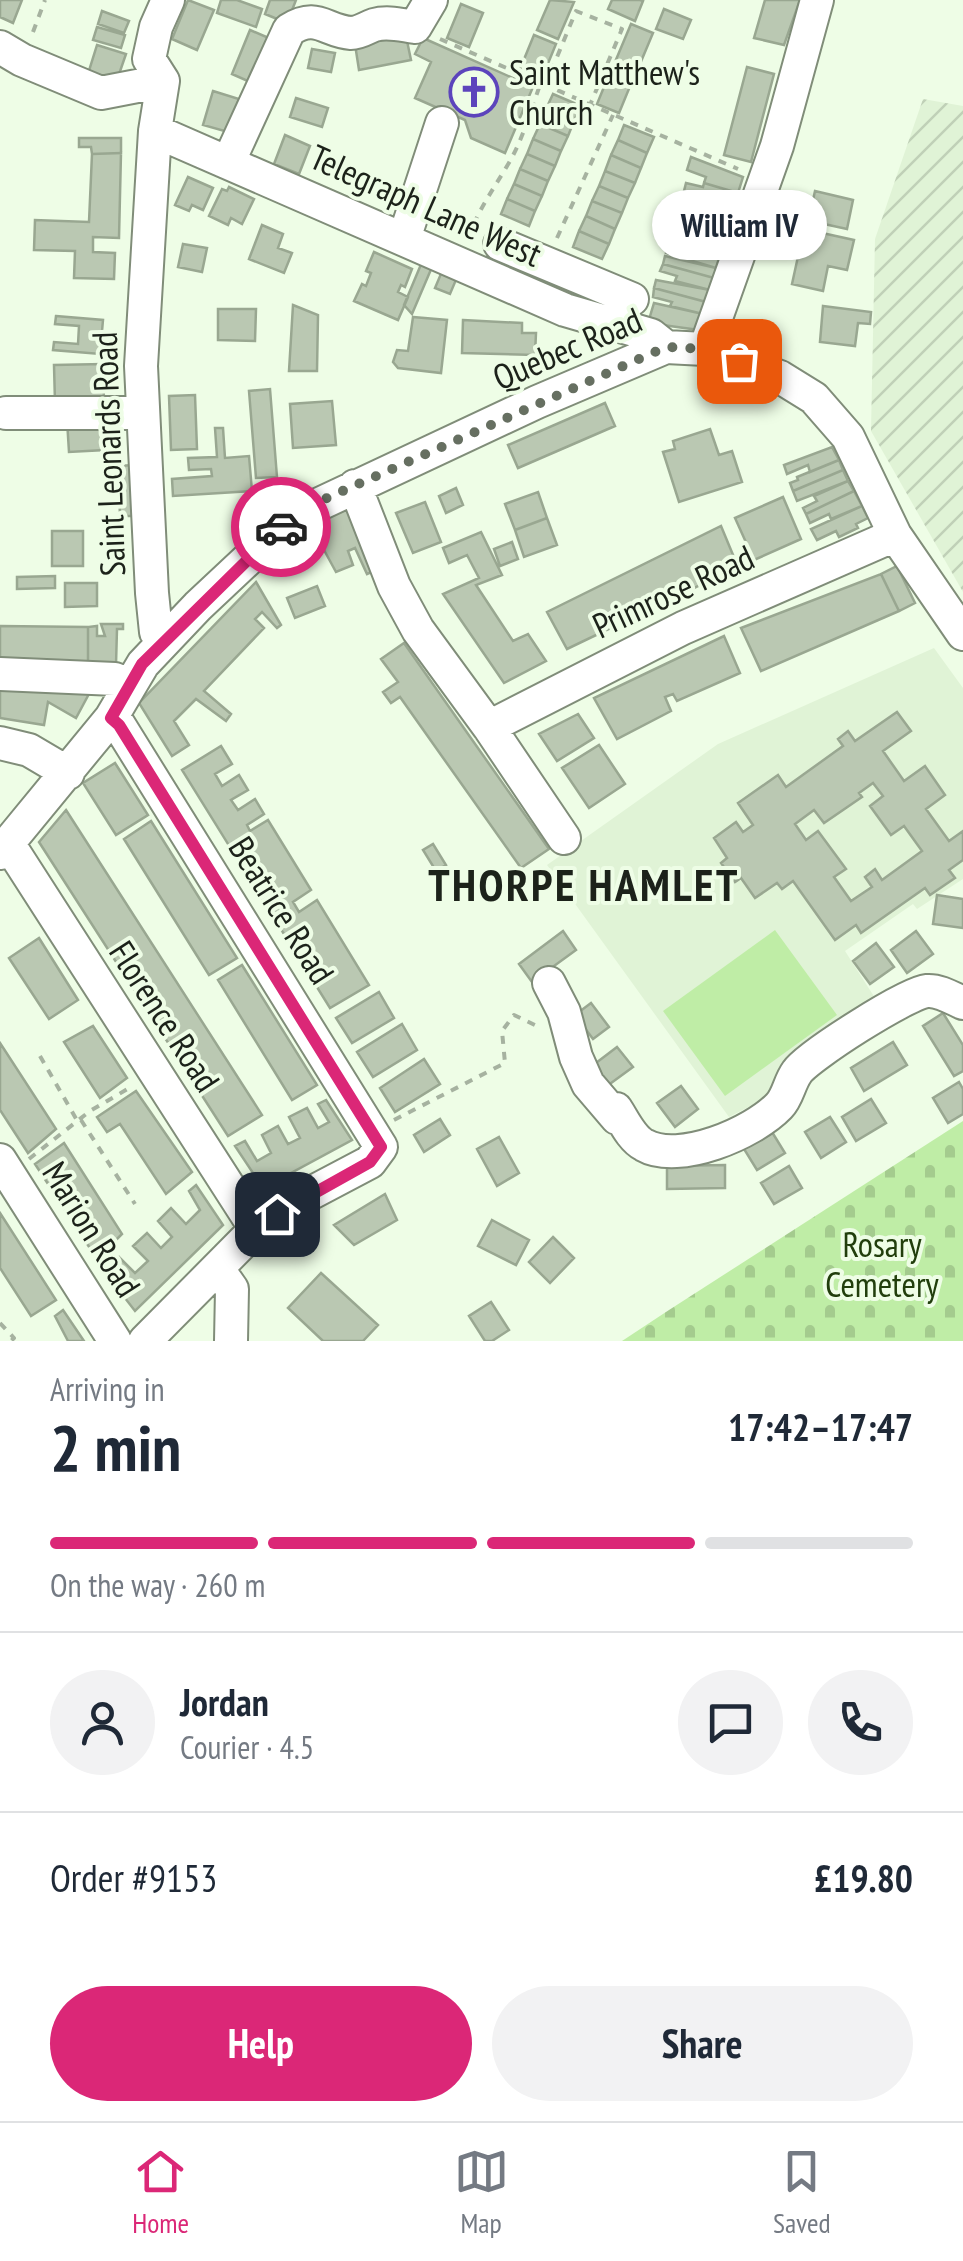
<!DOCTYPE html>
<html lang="en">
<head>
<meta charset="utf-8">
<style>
  body { margin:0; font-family:"PT Sans Narrow",sans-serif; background:#f2f2f3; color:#1f2937; height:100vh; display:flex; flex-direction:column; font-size:38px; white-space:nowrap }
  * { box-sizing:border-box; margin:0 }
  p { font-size:32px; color:#747a83 }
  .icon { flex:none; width:55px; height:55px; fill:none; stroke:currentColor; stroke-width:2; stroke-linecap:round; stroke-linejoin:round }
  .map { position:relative; height:1341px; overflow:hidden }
  .side { display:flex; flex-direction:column; background:#fff; flex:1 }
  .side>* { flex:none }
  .pin { position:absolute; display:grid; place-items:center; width:85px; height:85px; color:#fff; margin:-42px; border-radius:20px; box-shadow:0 5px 15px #0006 }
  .courier { position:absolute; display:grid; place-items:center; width:100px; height:100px; margin:-50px; border:8px solid #db2777; border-radius:50%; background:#fff; color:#222; box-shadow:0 2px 12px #0007 }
  .bubble { position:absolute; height:70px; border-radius:35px; background:#fff; box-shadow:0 2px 8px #0004; font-size:32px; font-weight:800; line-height:70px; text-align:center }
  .overview em { font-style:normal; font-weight:800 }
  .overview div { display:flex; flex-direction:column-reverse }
  .overview { display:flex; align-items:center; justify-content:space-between; height:170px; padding:0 50px }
  h1 { font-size:65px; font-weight:800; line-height:75px }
  .bar { display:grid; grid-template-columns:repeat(4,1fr); gap:15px 10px; align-content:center; height:120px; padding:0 50px }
  .bar i { height:12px; border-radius:8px; background:#e0e1e3 }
  .bar .active { background:#db2777 }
  .bar p { grid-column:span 4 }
  .line { display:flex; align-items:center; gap:25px; padding:0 50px; border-top:2px solid #e0e1e3 }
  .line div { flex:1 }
  .round { display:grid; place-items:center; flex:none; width:105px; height:105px; border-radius:52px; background:#f2f2f3 }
  .action { display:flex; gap:20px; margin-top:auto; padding:20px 50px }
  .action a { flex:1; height:115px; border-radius:60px; background:#db2777; color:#fff; font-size:40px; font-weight:800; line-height:115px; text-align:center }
  .action a+a { background:#f2f2f3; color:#1f2937 }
  .dock { display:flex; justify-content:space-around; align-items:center; height:140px; border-top:2px solid #e0e1e3; background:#fff; font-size:28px; color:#747a83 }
  .dock a { display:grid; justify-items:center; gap:5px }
  .dock .active { color:#db2777 }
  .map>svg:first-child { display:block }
  .built { fill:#e0f3d6 }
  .industrial { fill:url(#industrial-furrows) }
  .cemetery { fill:url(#cemetery-stones) }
  .garden { fill:#bfeda6 }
  .building { fill:#bac8b2; stroke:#99a791; stroke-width:2.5; fill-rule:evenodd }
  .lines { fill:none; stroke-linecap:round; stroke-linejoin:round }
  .minor-casing { stroke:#808d79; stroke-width:36 }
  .path { stroke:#a6b2a0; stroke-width:4; stroke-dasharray:8 8; stroke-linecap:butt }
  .minor { stroke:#fff; stroke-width:32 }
  .done { stroke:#666f61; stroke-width:10; stroke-dasharray:0 18 }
  .route { stroke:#db2777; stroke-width:12 }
  .labels { text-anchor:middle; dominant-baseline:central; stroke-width:8; stroke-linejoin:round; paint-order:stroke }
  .poi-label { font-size:35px; fill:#1c221a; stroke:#eefde6; text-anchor:start }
  .street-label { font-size:35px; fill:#1c221a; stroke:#eefde6 }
  .park-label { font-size:35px; fill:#213e0c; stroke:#eefde6 }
  .district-label { font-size:45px; font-weight:bold; letter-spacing:2.5px; fill:#1c221a; stroke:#eefde6 }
</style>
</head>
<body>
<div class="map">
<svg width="963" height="1341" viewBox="0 0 963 1341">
  <defs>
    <pattern id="industrial-furrows" width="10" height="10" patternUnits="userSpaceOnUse" patternTransform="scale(2.5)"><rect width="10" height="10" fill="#e0f3d6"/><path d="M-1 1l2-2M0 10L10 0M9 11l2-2" fill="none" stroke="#c0d0b7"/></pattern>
    <pattern id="cemetery-stones" width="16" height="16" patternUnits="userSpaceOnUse" patternTransform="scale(2.5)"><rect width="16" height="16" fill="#bfeda6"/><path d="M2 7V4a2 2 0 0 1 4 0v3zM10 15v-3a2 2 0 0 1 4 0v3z" fill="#a4cb8e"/></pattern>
  </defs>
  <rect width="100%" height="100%" fill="#eefde6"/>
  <path class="built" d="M 934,648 L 963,688 L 963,879 L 917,909 L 913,904 L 845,951 L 875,998 L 766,1098 L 729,1117 L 547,865 L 718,744 Z"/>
  <path class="industrial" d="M 923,99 L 963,106 L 963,592 L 871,431 L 875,239 Z"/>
  <path class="cemetery" d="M 963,1121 L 963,1341 L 622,1341 L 669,1310 Z"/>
  <path class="garden" d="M 775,930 L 837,1015 L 725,1096 L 663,1011 Z"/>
  <path class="building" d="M 0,0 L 22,0 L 13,23 L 0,17 Z
    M 188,0 L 214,10 L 197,50 L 172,39 Z
    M 221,0 L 237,0 L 262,9 L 256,27 L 217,13 Z
    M 270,0 L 296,0 L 287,23 L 265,14 Z
    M 550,0 L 574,2 L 558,39 L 537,30 Z
    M 612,0 L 640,0 L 643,1 L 635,21 L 608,9 Z
    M 765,0 L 800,0 L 784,45 L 754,38 Z
    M 461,4 L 483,13 L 469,47 L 447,38 Z
    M 664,9 L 691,20 L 683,39 L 656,29 Z
    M 102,11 L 129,21 L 124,33 L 98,24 Z
    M 631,24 L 653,33 L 637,71 L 615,62 Z
    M 97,27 L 125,35 L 121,48 L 93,40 Z
    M 250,30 L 278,42 L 259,86 L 232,74 Z
    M 534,35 L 556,44 L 542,78 L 520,69 Z
    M 406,36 L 411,60 L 359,70 L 354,38 L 371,42 Z
    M 423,38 L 533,87 L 505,153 L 471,138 L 465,120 L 415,98 L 431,62 L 415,54 Z
    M 97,45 L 126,54 L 116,83 L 88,74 Z
    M 312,49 L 335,53 L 331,72 L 308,68 Z
    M 747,67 L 774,74 L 751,162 L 724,155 Z
    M 611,70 L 633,79 L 619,113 L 597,104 Z
    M 213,91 L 239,99 L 228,132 L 203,125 Z
    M 553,94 L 581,106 L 574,121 L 546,109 Z
    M 296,98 L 328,108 L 322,127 L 290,117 Z
    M 546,109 L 574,121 L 568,136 L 540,124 Z
    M 540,124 L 568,136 L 561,151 L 533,139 Z
    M 624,125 L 654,137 L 647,153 L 618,140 Z
    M 285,135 L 310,146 L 299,174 L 274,164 Z
    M 79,138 L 121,138 L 121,153 L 92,154 L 91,147 L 79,147 Z
    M 533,139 L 561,151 L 555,166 L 527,154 Z
    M 618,140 L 647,153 L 641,168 L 611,155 Z
    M 121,153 L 119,238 L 93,237 L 93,252 L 115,253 L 114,279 L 74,278 L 75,251 L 34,250 L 35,220 L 89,222 L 92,154 Z
    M 527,154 L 555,166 L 548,181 L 520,169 Z
    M 611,155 L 641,168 L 635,183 L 605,171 Z
    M 691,157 L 743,177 L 738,193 L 704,183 L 706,177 L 687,170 Z
    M 520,169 L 548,181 L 542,196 L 514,184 Z
    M 605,171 L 635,183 L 628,198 L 599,186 Z
    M 188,177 L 213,188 L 203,210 L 192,205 L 189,211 L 175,205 Z
    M 686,183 L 703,187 L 704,183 L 738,193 L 735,204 L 684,191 Z
    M 514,184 L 542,196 L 535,211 L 507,199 Z
    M 599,186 L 628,198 L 622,213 L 592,201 Z
    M 229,187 L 254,199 L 242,224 L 231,218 L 228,225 L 209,216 L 222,189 L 227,191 Z
    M 684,191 L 735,204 L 732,216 L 688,205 L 689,201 L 682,198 Z
    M 815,191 L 853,200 L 847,229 L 792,217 L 796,196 L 813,200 Z
    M 507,199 L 535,211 L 529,226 L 501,214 Z
    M 592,201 L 622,213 L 615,229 L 586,216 Z
    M 689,205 L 732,216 L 728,228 L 678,215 L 680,208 L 688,210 Z
    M 678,215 L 728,228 L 724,241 L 675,224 Z
    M 586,216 L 615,229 L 609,244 L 579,231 Z
    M 262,225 L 283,234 L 278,248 L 292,253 L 284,273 L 249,259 Z
    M 682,229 L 724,241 L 720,254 L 669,239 L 672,231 L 681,234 Z
    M 804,229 L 854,240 L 847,270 L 828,266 L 823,291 L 792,284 Z
    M 579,231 L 609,244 L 602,259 L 573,247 Z
    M 669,239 L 720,254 L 716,268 L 666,253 Z
    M 183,244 L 207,248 L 202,272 L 178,267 Z
    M 374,252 L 412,269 L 405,287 L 401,285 L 398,292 L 408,297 L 398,320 L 354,301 L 362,284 L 366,286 L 371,273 L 366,271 Z
    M 665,256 L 716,268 L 714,278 L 663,264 Z
    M 422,262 L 432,267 L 412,314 L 404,305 Z
    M 663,264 L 714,278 L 710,290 L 675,281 L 677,276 L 660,271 Z
    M 443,269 L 458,275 L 450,294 L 435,288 Z
    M 656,280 L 710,290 L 706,302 L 654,288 Z
    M 654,288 L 706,302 L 703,314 L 670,306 L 672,302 L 653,297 Z
    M 654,303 L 703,314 L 699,330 L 648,323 Z
    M 293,305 L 318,315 L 317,371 L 289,371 Z
    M 823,306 L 871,312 L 870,324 L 858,323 L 855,346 L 820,342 Z
    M 218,309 L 256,309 L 255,341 L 218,340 Z
    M 56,316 L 103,320 L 100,354 L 53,350 L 54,342 L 78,344 L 79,326 L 55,324 Z
    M 413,317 L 447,320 L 441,373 L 398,368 L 393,362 L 397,350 L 408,351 Z
    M 463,320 L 522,323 L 522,333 L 536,333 L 535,355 L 462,353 Z
    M 103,364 L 104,402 L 55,403 L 54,365 Z
    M 270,389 L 277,477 L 256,478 L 249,391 Z
    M 195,395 L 197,449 L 171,450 L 169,396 Z
    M 332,401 L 336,445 L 293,448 L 290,404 Z
    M 605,403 L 615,426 L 518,468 L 508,445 Z
    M 104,419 L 105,450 L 69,452 L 67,420 Z
    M 215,428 L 223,428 L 225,458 L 249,456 L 252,491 L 173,496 L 172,479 L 212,476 L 211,469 L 189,470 L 188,458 L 217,457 Z
    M 710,429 L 719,455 L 732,451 L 742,482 L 679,502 L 663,452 L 675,449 L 673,441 Z
    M 832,447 L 839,460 L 810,472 L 808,465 L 787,474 L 784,465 Z
    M 839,460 L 843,470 L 793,491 L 790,483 L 798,480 L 797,477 Z
    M 134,465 L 136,516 L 120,516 L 118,466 Z
    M 843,470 L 848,481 L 797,501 L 793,491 Z
    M 848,481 L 854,491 L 806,514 L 803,508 L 817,501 L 814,496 Z
    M 456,488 L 463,505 L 446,513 L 439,496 Z
    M 854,491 L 862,506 L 831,519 L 829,514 L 810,523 L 806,514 Z
    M 538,492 L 547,518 L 515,530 L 505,504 Z
    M 783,497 L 801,539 L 754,560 L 735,518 Z
    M 425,502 L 441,542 L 413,553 L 396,513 Z
    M 862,506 L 868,518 L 856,524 L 858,528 L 839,537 L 836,531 L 817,540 L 811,529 Z
    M 348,508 L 376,570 L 367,574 L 355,548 L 348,551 L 353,565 L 336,572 L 311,526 Z
    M 547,518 L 557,545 L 524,557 L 515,530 Z
    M 721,526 L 738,567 L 567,649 L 547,612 Z
    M 52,531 L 83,531 L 83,566 L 52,566 Z
    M 481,532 L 502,575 L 476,585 L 513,641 L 528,634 L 546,661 L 504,683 L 443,594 L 479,578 L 467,555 L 449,563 L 443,548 Z
    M 512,542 L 518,559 L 500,566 L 494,549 Z
    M 897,566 L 915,603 L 899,611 L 881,574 Z
    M 881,574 L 899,611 L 761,671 L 741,628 Z
    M 55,576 L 55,588 L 17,589 L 17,577 Z
    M 256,582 L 281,625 L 277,628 L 262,612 L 255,619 L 264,628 L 204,691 L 231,714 L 226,721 L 196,699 L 174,721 L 189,745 L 172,756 L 139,703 Z
    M 65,583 L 97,583 L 97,606 L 65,607 Z
    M 317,586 L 325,606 L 295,618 L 287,598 Z
    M 101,624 L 123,624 L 123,629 L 117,629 L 116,665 L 88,664 L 88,627 L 97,626 L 97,636 L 105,636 Z
    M 0,626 L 88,627 L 88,664 L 0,662 Z
    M 724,636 L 740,673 L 677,701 L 673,694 L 665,697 L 671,711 L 617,739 L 594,698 Z
    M 404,643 L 549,849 L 521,868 L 400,697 L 391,703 L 383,692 L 398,682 L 381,659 Z
    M 0,689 L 90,692 L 76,718 L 48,702 L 44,725 L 0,718 Z
    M 897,712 L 911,731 L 883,751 L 904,781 L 925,766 L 945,795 L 926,809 L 949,841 L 963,831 L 963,860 L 949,870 L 955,878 L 930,895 L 925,888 L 861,933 L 856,925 L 835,940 L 793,881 L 782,889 L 777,883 L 755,898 L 741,878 L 735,882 L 721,863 L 727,858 L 714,838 L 736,822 L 743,832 L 753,825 L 738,803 L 778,775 L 786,787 L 843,746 L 838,739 L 848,731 L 855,741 ZM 873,783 L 883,796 L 870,806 L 891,835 L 904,826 L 922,851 L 882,880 L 875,869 L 865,877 L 872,887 L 851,901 L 834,877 L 846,869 L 818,831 L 806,840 L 795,824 L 814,810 L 824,823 L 862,797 L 859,793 Z
    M 578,714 L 594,738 L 557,761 L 539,734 Z
    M 599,745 L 625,784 L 589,808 L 562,768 Z
    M 221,746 L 232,764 L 215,774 L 222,786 L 239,775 L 248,790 L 231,800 L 238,810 L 255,799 L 264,814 L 247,825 L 250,831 L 268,820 L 311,890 L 293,902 L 299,912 L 317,900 L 369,985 L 330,1008 L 182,770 Z
    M 115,763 L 148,815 L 116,835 L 83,783 Z
    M 66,810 L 262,1115 L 228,1136 L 39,842 Z
    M 151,821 L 237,958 L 209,975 L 124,839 Z
    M 433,844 L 446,865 L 436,871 L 423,850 Z
    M 937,895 L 963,899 L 963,928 L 933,924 Z
    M 563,931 L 576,950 L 532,982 L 519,964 Z
    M 916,931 L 933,954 L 907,973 L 891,950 Z
    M 39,938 L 78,1000 L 49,1019 L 9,958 Z
    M 876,943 L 894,967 L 870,984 L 853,961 Z
    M 242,965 L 317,1085 L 292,1100 L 218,980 Z
    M 379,992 L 394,1018 L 352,1043 L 336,1018 Z
    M 591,1003 L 609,1027 L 593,1039 L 575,1015 Z
    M 943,1013 L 963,1045 L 963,1071 L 954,1076 L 923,1026 Z
    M 402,1024 L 417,1050 L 373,1077 L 357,1052 Z
    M 93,1026 L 127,1078 L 100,1098 L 64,1042 Z
    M 893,1042 L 907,1065 L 864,1091 L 851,1068 Z
    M 0,1043 L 56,1129 L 28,1153 L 0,1110 Z
    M 617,1047 L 633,1067 L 607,1086 L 592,1066 Z
    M 424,1059 L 440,1084 L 395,1112 L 380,1088 Z
    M 959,1082 L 963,1089 L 963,1114 L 948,1123 L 933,1098 Z
    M 681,1086 L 698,1109 L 675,1127 L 657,1103 Z
    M 136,1091 L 192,1172 L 166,1194 L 120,1124 L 107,1132 L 97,1117 Z
    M 871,1099 L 886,1123 L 856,1141 L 842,1117 Z
    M 326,1100 L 352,1140 L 263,1188 L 235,1146 L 245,1141 L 257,1161 L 271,1153 L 262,1135 L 278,1126 L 288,1144 L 300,1138 L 289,1117 L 307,1108 L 318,1128 L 329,1122 L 318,1104 Z
    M 830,1117 L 846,1142 L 821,1158 L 805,1132 Z
    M 440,1119 L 450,1135 L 424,1152 L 414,1135 Z
    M 772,1132 L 785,1153 L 757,1170 L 744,1149 Z
    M 499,1137 L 519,1173 L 497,1186 L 477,1149 Z
    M 64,1143 L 122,1234 L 97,1259 L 35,1164 Z
    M 725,1165 L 725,1188 L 667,1189 L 667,1166 Z
    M 789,1166 L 802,1188 L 774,1204 L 761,1183 Z
    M 196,1185 L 223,1225 L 135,1311 L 104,1271 L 119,1257 L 135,1273 L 148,1261 L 133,1246 L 147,1233 L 161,1248 L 172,1237 L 158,1221 L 171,1208 L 186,1224 L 200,1210 L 189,1191 Z
    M 385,1194 L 397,1220 L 354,1245 L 334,1225 Z
    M 0,1213 L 56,1300 L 31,1316 L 0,1268 Z
    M 492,1220 L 529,1240 L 516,1265 L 478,1246 Z
    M 553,1237 L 574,1258 L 550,1283 L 529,1262 Z
    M 321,1273 L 378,1325 L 363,1341 L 323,1341 L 288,1308 Z
    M 491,1302 L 509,1330 L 492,1341 L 485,1341 L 469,1316 Z
    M 63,1310 L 84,1341 L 68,1341 L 55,1316 Z"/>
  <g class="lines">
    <g class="minor-casing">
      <path id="minor" d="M 0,47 L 22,60 L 101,93 L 163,81
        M 155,131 L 565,310 L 651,335 L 666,347
        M 229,161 L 289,30 C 317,12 325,31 351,33 C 360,33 366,28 374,25 C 388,21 401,25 415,27 L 431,0
        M 404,239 L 442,123
        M 500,244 L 632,299
        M 705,349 L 777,146 L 817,0
        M 6,413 L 143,413
        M 355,486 L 394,586 L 418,630 L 489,727 L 564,838
        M 164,641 L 156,632 L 152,593 L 141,366 L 155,131 L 163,81 L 149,59 L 156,27 L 168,0
        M 0,674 L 115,679 L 128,685
        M 111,718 L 119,725 L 381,1147 L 370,1162 L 298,1200 L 256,1229 L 145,1341
        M 489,727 L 683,628 L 895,535
        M 0,743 L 29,750 L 68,773
        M 6,846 L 15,854 L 256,1229
        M 0,853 L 111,718 L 143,664 L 198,606 L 294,516 L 537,402 L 666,347 L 705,349 L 780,377 L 814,398 L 848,437 L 895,535 L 963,634
        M 549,983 L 564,1012 L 576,1057 L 588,1084 L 617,1118 L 616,1109 C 624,1121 631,1138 644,1145 C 679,1165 753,1133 779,1106 C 788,1097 789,1083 797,1072 C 808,1056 907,993 927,991 C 939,990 952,998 963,1003
        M 0,1160 L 115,1341
        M 218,1269 L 232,1289 L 231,1341"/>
    </g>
    <path class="path" d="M 33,32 L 45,0
      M 440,39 L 738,169
      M 545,86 L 576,11 L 622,29 L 590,105
      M 477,234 L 470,232 C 481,206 496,185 510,161 C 523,138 531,110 540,85
      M 557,238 L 613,115
      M 40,1056 L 78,1122
      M 81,1120 L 135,1204
      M 394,1120 L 505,1063 L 502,1031 L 514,1015 L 541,1028
      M 29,1159 L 90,1111 L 131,1087
      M 0,1323 L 14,1338 L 11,1341"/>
    <use href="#minor" class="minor"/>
  </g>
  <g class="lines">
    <path class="done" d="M 281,527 L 318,502 L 666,347 L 705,349 L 739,361"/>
    <path class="route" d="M 277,1214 L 370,1162 L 381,1147 L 119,725 L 111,718 L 142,664 L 281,527"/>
  </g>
  <defs>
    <g id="church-ring" transform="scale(2.5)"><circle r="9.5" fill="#eefde6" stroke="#5c44bc" stroke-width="1.5"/><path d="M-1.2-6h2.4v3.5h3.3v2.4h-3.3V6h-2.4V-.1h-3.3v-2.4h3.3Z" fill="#5c44bc"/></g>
  </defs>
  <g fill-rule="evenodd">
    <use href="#church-ring" x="474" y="92"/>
  </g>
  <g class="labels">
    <g class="poi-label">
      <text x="509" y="72">Saint Matthew's<tspan x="509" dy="40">Church</tspan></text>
    </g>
    <g class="street-label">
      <text transform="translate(426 205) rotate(24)">Telegraph Lane West</text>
      <text transform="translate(567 348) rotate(-23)">Quebec Road</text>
      <text transform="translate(108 454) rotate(-92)">Saint Leonards Road</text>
      <text transform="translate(673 591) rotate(-25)">Primrose Road</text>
      <text transform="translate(282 910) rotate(58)">Beatrice Road</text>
      <text transform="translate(165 1016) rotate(57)">Florence Road</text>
      <text transform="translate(92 1229) rotate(58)">Marion Road</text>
    </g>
    <g class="park-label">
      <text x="882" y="1244">Rosary<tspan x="882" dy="40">Cemetery</tspan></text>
    </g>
    <g class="district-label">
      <text x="584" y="884">THORPE HAMLET</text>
    </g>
  </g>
</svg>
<div class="pin" style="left:739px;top:361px;background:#ea580c"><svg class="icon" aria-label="bag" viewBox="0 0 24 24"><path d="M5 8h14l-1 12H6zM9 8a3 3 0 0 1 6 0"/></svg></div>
<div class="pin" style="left:277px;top:1214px;background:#1f2937"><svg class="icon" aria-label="home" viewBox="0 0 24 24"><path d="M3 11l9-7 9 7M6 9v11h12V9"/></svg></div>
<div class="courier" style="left:281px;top:527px"><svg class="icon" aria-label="car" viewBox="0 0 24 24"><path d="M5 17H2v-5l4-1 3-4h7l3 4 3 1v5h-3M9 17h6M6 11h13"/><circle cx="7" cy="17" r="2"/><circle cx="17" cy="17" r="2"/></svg></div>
<div class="bubble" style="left:652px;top:190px;width:175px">William IV</div>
</div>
<section class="side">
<div class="overview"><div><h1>2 min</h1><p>Arriving in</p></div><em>17:42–17:47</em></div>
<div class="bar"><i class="active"></i><i class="active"></i><i class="active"></i><i></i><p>On the way · 260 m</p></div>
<div class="line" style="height:180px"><a class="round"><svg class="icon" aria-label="person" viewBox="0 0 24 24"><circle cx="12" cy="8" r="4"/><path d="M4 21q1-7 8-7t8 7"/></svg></a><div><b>Jordan</b><p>Courier · 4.5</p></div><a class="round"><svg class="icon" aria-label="chat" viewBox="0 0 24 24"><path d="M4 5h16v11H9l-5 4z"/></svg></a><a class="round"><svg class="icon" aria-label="phone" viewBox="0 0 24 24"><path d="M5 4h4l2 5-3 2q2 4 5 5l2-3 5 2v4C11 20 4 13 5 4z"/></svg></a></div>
<div class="line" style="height:130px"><div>Order #9153</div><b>£19.80</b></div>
<div class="action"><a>Help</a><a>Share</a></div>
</section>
<nav class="dock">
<a class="active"><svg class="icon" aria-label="home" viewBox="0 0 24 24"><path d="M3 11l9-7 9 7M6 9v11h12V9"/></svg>Home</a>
<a><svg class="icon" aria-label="map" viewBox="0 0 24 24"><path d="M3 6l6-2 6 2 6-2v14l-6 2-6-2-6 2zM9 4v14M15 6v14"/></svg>Map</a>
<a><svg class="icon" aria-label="saved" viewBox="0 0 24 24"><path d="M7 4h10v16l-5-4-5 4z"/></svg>Saved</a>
</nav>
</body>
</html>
